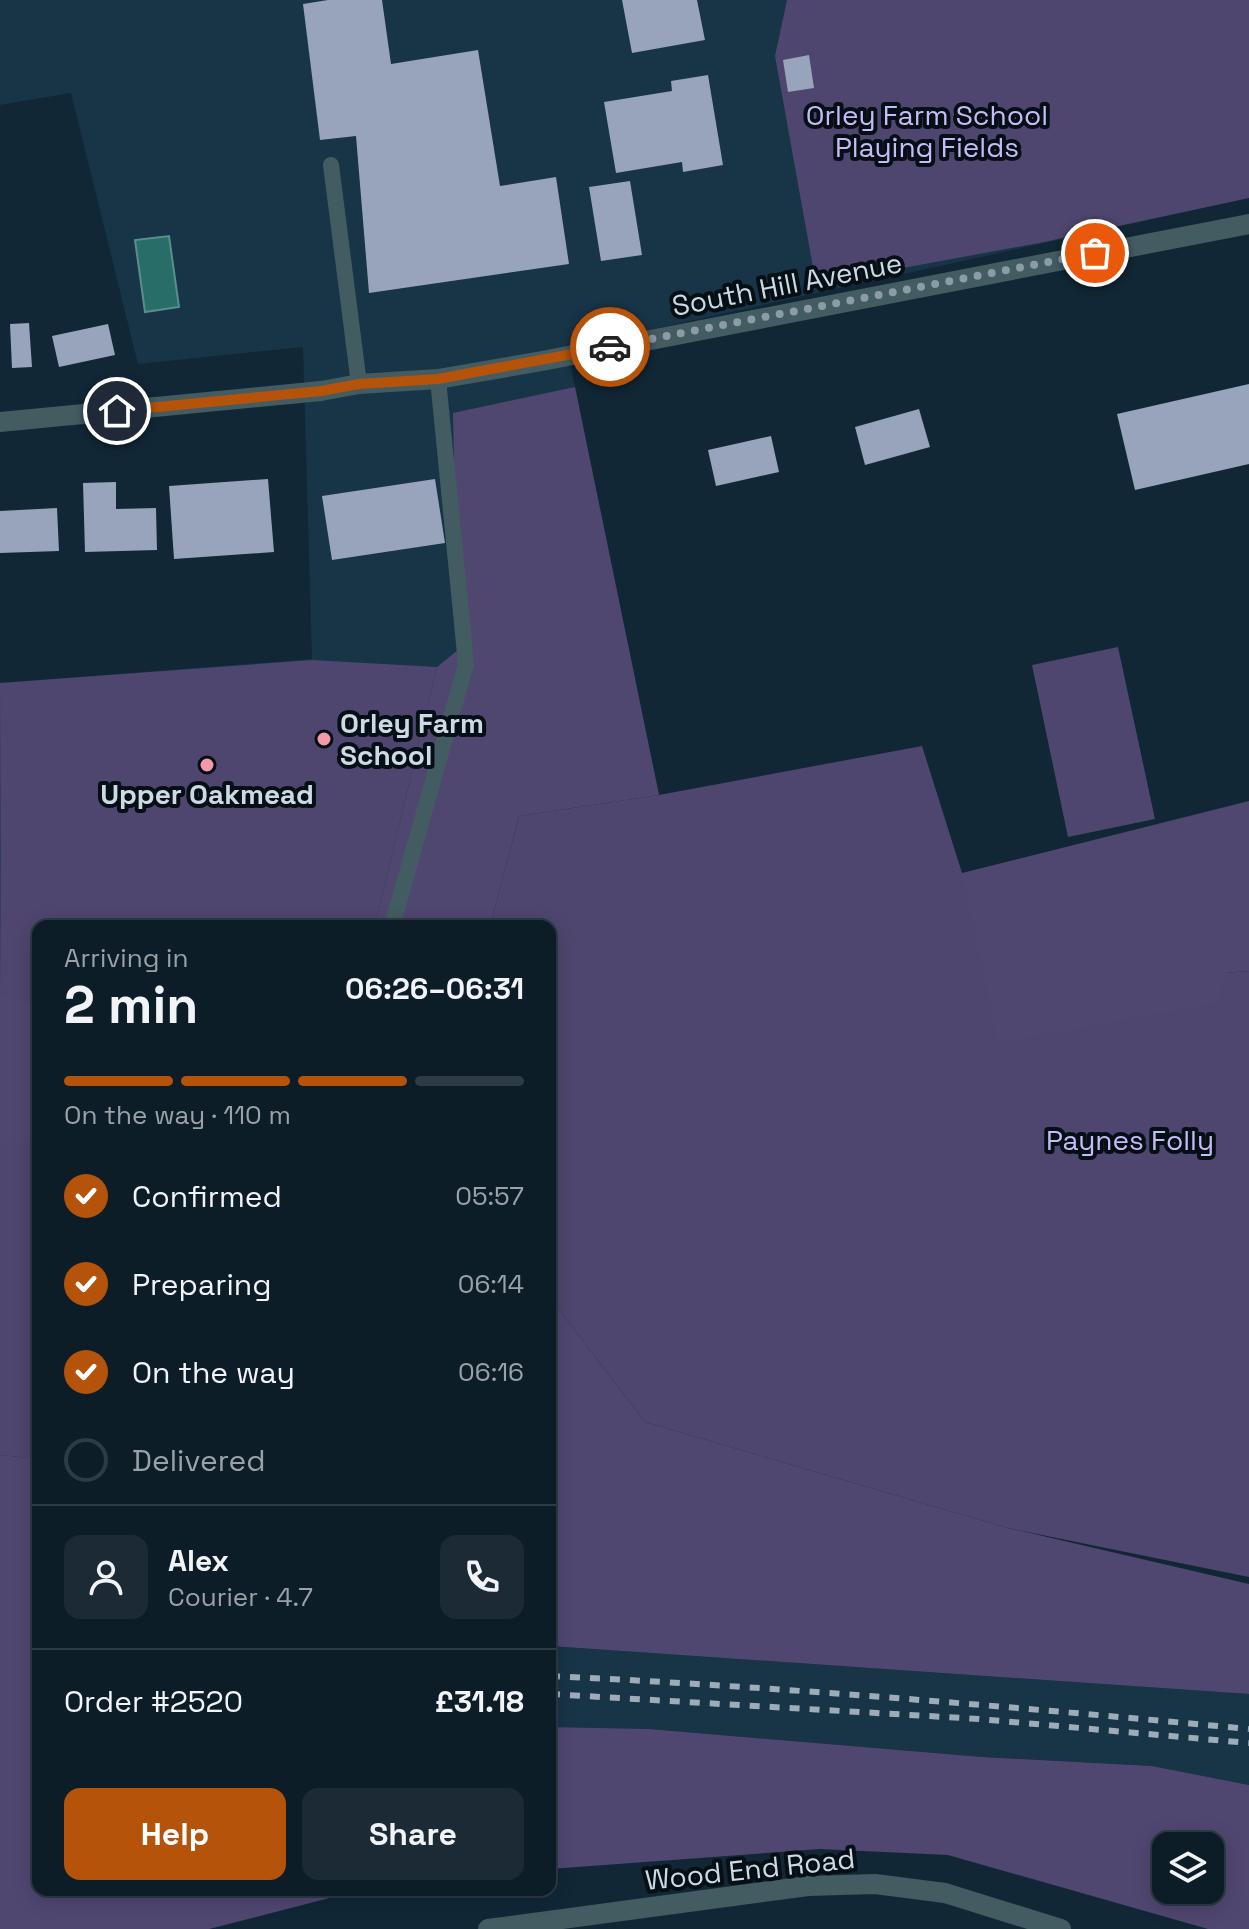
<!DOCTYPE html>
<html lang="en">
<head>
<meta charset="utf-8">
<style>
  body { margin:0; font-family:"Space Grotesk",sans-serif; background:#1b2a34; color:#f1f3f6; height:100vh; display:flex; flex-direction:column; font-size:30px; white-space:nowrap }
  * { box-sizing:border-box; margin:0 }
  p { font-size:26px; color:#9aa2a8 }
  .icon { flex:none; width:44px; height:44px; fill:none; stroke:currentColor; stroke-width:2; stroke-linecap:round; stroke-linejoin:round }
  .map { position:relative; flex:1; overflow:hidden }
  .drawer { position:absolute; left:32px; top:920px; width:524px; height:976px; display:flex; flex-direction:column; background:#0d1d28; border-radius:16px; box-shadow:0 4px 20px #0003,0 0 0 2px #2d3b45 }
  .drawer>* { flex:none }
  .buttons { position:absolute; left:1152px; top:1832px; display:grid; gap:16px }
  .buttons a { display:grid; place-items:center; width:72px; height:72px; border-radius:16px; background:#0d1d28; box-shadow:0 4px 20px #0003,0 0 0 2px #2d3b45; font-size:40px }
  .pin { position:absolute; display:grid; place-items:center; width:68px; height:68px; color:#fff; margin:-34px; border:4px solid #fff; border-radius:50%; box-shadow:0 2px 8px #0007 }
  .courier { position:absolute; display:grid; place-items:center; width:80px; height:80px; margin:-40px; border:6px solid #b45309; border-radius:50%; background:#fff; color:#222; box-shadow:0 2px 10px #0007 }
  .headline em { font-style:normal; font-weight:700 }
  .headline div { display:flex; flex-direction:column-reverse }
  .headline { display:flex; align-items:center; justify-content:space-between; height:136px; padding:0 32px }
  h1 { font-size:52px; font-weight:700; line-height:60px }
  .bar { display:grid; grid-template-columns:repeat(4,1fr); gap:12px 8px; align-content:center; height:96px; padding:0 32px }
  .bar i { height:10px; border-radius:6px; background:#2d3b45 }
  .bar .on { background:#b45309 }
  .bar p { grid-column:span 4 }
  .line { display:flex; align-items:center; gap:20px; padding:0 32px; border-top:2px solid #2d3b45 }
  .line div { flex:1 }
  .round { display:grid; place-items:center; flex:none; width:84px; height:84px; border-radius:16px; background:#1b2a34 }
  ol { padding:0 32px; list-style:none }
  li { display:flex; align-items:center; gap:24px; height:88px }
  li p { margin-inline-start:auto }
  li .icon { padding:8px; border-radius:50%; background:#b45309; color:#fff; stroke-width:4 }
  li:last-child { color:#9aa2a8 }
  li i { width:44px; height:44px; border:4px solid #2d3b45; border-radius:50% }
  .primary-button { display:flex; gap:16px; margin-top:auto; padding:16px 32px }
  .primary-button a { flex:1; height:92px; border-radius:16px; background:#b45309; color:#fff; font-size:32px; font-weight:700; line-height:92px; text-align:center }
  .primary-button a+a { background:#1b2a34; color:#f1f3f6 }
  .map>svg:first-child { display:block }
  .built { fill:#183447 }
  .green { fill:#4e466e }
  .forest { fill:#504771; fill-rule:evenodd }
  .water { fill:#286d68; stroke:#5a8e8d; stroke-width:2 }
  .building { fill:#98a3bc }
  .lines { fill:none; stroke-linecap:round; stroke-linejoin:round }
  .lane { stroke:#435c62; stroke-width:16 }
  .street { stroke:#435c62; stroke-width:20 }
  .rail { stroke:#9dacb8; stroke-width:6; stroke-dasharray:10 10; stroke-linecap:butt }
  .done { stroke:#8b9ba7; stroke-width:8; stroke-dasharray:0 14.4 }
  .route { stroke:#b45309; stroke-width:10 }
  .poi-dot { fill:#f39aa8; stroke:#060f15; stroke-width:3 }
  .labels { text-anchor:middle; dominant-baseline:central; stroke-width:8; stroke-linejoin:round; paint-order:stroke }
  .park-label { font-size:28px; fill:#c6bcf5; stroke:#060f15 }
  .street-label { font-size:28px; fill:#cddae4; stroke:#060f15 }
  .poi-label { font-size:28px; font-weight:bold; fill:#cddae4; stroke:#060f15; text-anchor:start }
</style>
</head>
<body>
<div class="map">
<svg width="1249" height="1929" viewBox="0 0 1249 1929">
  <rect width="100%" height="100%" fill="#112736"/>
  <path class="built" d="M 0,0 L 1249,0 L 1249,198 L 567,348 L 659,795 L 519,816 L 490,926 L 38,926 L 38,1459 L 0,1455 L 0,683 L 312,659 L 303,347 L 138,364 L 71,93 L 0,105 Z
    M 550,1646 L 1249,1694 L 1249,1785 L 1152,1766 L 982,1757 L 649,1729 L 550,1727 Z"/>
  <path class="green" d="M 787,0 L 1249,0 L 1249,198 L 1044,242 L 816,284 L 775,56 Z
    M 1118,647 L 1155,819 L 1068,837 L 1032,665 Z
    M 312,660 L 437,667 L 375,926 L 38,926 L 38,1003 L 1,997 L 0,683 Z
    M 922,746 L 962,873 L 1224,973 L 1249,971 L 1249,1577 L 1008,1528 L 645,1422 L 550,1298 L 550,926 L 490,926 L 519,816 L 659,795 Z
    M 0,1142 L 38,1142 L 38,1459 L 0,1455 Z"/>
  <path class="forest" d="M 575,387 L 659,795 L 519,816 L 490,926 L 375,926 L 437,667 L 458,650 L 453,413 Z
    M 1249,801 L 1249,971 L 1224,973 L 1218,1003 L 998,1043 L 962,873 Z
    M 0,847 L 1,996 L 38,1003 L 38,1142 L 0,1142 Z
    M 550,1298 L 645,1422 L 1008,1528 L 1249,1584 L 1249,1694 L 550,1646 Z
    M 0,1455 L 38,1459 L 38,1890 L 376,1890 L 345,1894 L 209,1929 L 0,1929 Z
    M 550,1727 L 649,1729 L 982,1757 L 1152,1766 L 1249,1785 L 1249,1929 L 1208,1929 L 948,1855 L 820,1849 L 550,1869 ZM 1166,1846 L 1210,1846 L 1210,1890 L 1166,1890 Z"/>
  <path class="water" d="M 169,236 L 179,307 L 145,312 L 135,240 Z"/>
  <path class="building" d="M 328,0 L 382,0 L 391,64 L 478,50 L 500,186 L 556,177 L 569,264 L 369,293 L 356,136 L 320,140 L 303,4 Z
    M 622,0 L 697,0 L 705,40 L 632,53 Z
    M 809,55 L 814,88 L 788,92 L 783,60 Z
    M 708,75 L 723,165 L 683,172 L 682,162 L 616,173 L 604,102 L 672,91 L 671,81 Z
    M 630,181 L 642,255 L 601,261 L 589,187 Z
    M 29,323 L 32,367 L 12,368 L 10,324 Z
    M 108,324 L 115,355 L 59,367 L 52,336 Z
    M 1249,384 L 1249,464 L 1135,490 L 1117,414 Z
    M 919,409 L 930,447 L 865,465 L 855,427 Z
    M 771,436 L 779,472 L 716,486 L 708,450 Z
    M 268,479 L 274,552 L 174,559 L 169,486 Z
    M 435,479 L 445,543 L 332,560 L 322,496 Z
    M 116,482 L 116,509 L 156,508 L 157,550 L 85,552 L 83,483 Z
    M 57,508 L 59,551 L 0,553 L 0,511 Z"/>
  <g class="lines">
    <path class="lane" d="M 331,165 L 359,384
      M 392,926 L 466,664 L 438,379"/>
    <path class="street" d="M 0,422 L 321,391 L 359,384 L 438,379 L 542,361 L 1249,224
      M 488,1929 L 808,1886 L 875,1884 L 945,1893 L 1061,1929"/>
    <path class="rail" d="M 550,1676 C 784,1687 1016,1707 1249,1729
      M 550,1694 L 979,1719 L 1249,1743"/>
  </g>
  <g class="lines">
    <path class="done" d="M 610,347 L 1095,253"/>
    <path class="route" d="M 117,411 L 321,391 L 359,384 L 438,379 L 610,347"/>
  </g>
  <g class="poi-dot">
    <circle cx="324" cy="739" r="8"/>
    <circle cx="207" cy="765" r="8"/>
  </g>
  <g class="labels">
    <g class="park-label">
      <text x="927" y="115">Orley Farm School<tspan x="927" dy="32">Playing Fields</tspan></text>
      <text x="1130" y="1140">Paynes Folly</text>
    </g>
    <g class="street-label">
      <text transform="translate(787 284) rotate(-11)">South Hill Avenue</text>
      <text transform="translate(750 1869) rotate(-6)">Wood End Road</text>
    </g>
    <g class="poi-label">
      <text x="340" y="723">Orley Farm<tspan x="340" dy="32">School</tspan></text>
      <text x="207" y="794" text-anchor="middle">Upper Oakmead</text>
    </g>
  </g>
</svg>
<div class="buttons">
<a><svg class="icon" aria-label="layers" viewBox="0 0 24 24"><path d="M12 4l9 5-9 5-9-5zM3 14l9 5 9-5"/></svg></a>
</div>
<div class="pin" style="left:1095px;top:253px;background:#ea580c"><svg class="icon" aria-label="bag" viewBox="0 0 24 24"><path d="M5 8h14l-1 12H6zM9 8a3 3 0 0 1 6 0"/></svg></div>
<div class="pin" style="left:117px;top:411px;background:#1f2937"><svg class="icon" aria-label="home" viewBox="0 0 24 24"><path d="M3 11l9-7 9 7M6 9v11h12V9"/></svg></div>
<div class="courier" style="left:610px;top:347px"><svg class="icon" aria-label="car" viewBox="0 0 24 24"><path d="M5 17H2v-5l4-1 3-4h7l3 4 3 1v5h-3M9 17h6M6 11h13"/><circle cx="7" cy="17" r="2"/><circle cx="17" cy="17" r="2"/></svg></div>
<section class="drawer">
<div class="headline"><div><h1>2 min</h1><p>Arriving in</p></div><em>06:26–06:31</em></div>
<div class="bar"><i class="on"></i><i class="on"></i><i class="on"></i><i></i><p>On the way · 110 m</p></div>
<ol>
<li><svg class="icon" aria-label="check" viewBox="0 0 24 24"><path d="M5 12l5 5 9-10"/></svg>Confirmed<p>05:57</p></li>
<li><svg class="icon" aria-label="check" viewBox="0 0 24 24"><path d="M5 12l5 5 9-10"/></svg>Preparing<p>06:14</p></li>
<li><svg class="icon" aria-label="check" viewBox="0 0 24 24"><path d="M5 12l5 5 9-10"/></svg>On the way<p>06:16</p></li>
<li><i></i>Delivered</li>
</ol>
<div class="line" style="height:144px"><a class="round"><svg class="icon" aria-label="person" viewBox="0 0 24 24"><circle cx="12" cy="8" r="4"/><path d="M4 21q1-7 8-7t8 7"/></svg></a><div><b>Alex</b><p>Courier · 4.7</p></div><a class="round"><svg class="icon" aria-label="phone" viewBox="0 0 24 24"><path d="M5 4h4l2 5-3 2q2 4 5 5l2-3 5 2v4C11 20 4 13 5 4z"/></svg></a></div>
<div class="line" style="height:104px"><div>Order #2520</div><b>£31.18</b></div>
<div class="primary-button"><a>Help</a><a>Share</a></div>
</section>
</div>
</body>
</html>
